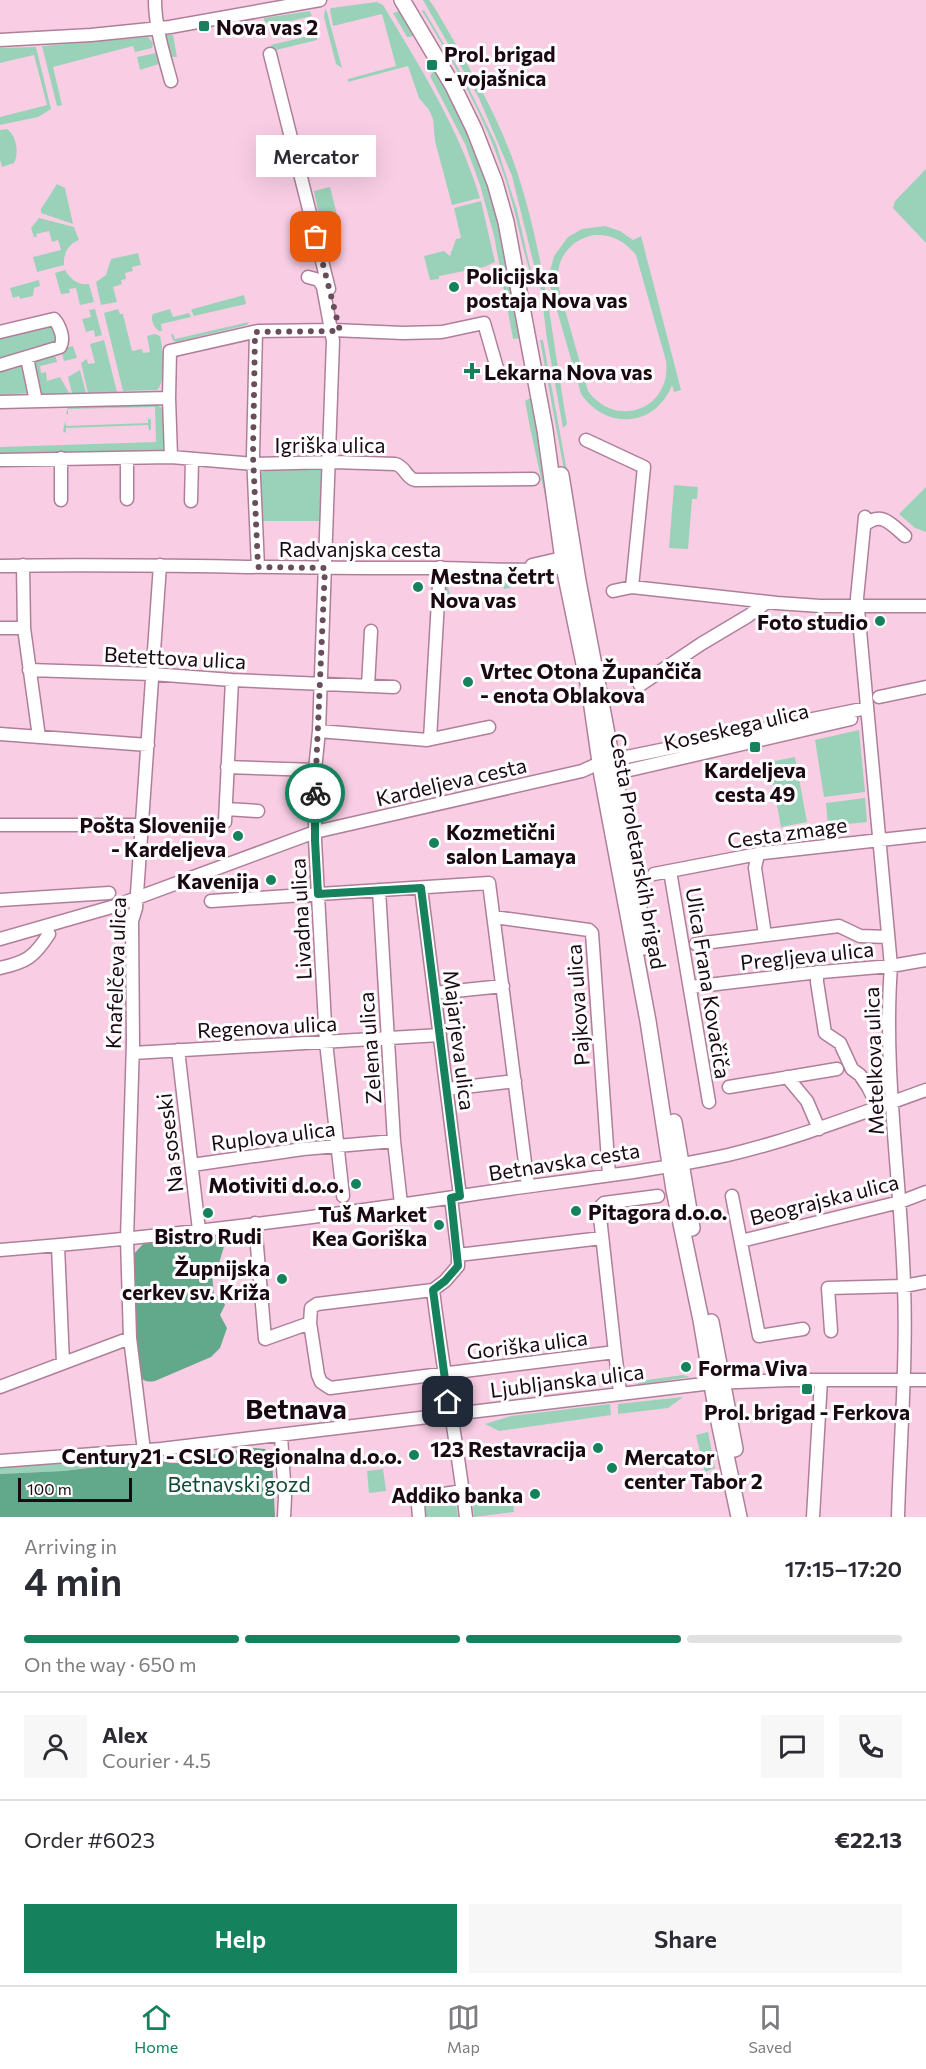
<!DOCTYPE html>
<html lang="en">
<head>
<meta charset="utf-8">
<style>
  body { margin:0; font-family:Commissioner,sans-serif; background:#f7f7f7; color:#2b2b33; height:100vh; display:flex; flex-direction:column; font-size:22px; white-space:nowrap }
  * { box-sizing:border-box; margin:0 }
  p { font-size:20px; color:#7c7c81 }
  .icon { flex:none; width:33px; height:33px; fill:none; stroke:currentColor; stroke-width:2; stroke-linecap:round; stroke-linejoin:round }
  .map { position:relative; height:1517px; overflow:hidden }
  .panel { display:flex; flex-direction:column; background:#fff; flex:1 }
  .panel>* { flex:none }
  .scale { position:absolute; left:18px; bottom:15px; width:114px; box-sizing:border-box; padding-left:6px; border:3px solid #1a0813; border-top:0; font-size:16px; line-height:21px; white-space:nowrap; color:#1a0813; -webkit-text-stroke:4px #fdfdfd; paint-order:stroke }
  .pin { position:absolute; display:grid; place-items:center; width:51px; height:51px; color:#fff; margin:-26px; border-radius:12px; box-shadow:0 3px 9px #0006 }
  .courier { position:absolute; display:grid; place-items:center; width:60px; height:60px; margin:-30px; border:4px solid #15815d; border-radius:50%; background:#fff; color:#222; box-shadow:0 2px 8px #0007 }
  .bubble { position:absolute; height:42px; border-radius:0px; background:#fff; box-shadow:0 6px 24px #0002; font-size:20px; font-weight:600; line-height:42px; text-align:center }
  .overview em { font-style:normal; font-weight:600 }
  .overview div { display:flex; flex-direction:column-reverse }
  .overview { display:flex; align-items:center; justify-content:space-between; height:102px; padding:0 24px }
  h1 { font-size:39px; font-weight:600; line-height:45px }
  .bar { display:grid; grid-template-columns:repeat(4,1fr); gap:9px 6px; align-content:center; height:72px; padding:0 24px }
  .bar i { height:8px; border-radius:4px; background:#e1e1e2 }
  .bar .on { background:#15815d }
  .bar p { grid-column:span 4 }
  .line { display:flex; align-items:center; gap:15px; padding:0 24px; border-top:2px solid #e1e1e2 }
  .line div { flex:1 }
  .round { display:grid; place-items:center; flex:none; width:63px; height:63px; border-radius:0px; background:#f7f7f7 }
  .button { display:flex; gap:12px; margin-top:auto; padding:12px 24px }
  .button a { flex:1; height:69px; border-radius:0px; background:#15815d; color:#fff; font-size:24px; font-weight:600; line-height:69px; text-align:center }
  .button a+a { background:#f7f7f7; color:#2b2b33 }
  .menu { display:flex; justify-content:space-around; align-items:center; height:84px; border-top:2px solid #e1e1e2; background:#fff; font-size:16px; color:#7c7c81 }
  .menu a { display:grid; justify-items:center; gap:3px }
  .menu .on { color:#15815d }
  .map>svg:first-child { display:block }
  .green { fill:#99d2b8; fill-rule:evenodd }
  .forest { fill:#61a98a }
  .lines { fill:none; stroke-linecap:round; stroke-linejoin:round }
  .minor-casing { stroke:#af7f9a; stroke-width:15 }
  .major-casing { stroke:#af7f9a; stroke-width:18 }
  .minor { stroke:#fff; stroke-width:12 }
  .major { stroke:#fff; stroke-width:15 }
  .done { stroke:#684d5c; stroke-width:6; stroke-dasharray:0 10.8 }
  .route { stroke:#15815d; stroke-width:8 }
  .poi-dot { fill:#15815d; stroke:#fdfdfd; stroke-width:2 }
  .labels { text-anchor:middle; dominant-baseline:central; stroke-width:6; stroke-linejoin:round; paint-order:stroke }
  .poi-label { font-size:21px; font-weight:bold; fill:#1a0813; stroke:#fdfdfd; text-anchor:start }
  .street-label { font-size:21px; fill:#1a0813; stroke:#fdfdfd }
  .park-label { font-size:21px; fill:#114b36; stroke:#fdfdfd }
  .district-label { font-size:27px; font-weight:bold; fill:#1a0813; stroke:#fdfdfd }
</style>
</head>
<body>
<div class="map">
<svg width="926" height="1517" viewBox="0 0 926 1517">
  <rect width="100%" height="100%" fill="#f9cee5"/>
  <path class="green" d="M 423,0 L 429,0 L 433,5 C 462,55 493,105 513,160 C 543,244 552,336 567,424 L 563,428 L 547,339 L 540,283 L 533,261 L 512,176 L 479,98 Z
    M 377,2 L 383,5 C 420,67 459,128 480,198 L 452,205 L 435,141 L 433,119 L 429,110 L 419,98 L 408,66 L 348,82 L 348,79 L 396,66 L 382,14 L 333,26 L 330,10 L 331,8 Z
    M 325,9 L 327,12 L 342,68 L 336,64 L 324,17 Z
    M 404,10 L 416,36 L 407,37 L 393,13 Z
    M 424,10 L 466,82 L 496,144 L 517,210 L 530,267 L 535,281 L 533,281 C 521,247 516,210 504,175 C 485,117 454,63 422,11 Z
    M 310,11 L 312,16 L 266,27 L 264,18 Z
    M 317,34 L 317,40 L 272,51 L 271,45 Z
    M 166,35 L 173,35 L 177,57 L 170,57 L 164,36 Z
    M 148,37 L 153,43 L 152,48 L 135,52 L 133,46 L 53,67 L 62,105 L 57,106 L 42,46 Z
    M 36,47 L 51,109 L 38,117 L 0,125 L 0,117 L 47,105 L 34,55 L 0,63 L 0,48 Z
    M 156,53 L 159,64 L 140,70 L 137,57 Z
    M 435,69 L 448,85 L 491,182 L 521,338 L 513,339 L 494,236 L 480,185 L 465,144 L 430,76 Z
    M 7,129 C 17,136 19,153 14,163 L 2,167 L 0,160 L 0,130 Z
    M 926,169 L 926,243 L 893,208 L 895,201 Z
    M 57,184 L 65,188 L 73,224 L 41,213 L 41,209 Z
    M 330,187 L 337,215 L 320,220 L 314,191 Z
    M 481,201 L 495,262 L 484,267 L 439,276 L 439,279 L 430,280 L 424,256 L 444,251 L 450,256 L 456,239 L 461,238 L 454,208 Z
    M 39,218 L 74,227 L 79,240 C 68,244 63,254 64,265 L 37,272 L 33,257 L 61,250 L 58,240 L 52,242 L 49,231 L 36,234 L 37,237 L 34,237 L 31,228 Z
    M 605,226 L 620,231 L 633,240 L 641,236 L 681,390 L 674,392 L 672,385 C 656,427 606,431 581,394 L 550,286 L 550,271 L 554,256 L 568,237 L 582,229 ZM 594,235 C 612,234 625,241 636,255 L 666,361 C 672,409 616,430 588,391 L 558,285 C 555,260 569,240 594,235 Z
    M 138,253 L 141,265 L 132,267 L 133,271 L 125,273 L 126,279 L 121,280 L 122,284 L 113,287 L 117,302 L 101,305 L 96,282 L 106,275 L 111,259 Z
    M 65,270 C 71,280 78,285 89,284 L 94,302 L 80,305 L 76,288 L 69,289 L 70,293 L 61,294 L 55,273 Z
    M 39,280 L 40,286 L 34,288 L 33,296 L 20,299 L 19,296 L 13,298 L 10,288 Z
    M 244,295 L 246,304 L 194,316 L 191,310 L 193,309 Z
    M 95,309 L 102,335 L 95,337 L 94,330 L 86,332 L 82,319 L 91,317 L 89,310 Z
    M 118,309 L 120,314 L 123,314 L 132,351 L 142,349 L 143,353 L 150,352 L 147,336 L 155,334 L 160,336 C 163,347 166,383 157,390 L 123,391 L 104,313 Z
    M 170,309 L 173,317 L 189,313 L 191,317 L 161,324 L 162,331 L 159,331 C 154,327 150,320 153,314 Z
    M 52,322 L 59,341 L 0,363 L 0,334 Z
    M 249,322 L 247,325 L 176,342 L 173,340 L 171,334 L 173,334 L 175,339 Z
    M 104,340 L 117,392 L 88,393 L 81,363 L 87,359 L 88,364 L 95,363 L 90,344 Z
    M 540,340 L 543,340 L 579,537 L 571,508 Z
    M 73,346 L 77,358 L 64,361 L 61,349 Z
    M 54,351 L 57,362 L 40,366 L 41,373 L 46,372 L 47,381 L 60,377 L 69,393 L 37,394 L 31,360 Z
    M 23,362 L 29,393 L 0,395 L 0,367 Z
    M 80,370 L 86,393 L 72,393 L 68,377 Z
    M 532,397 L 537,410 L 554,538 C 545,492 533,447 525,401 Z
    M 156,404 L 163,409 L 163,454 L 0,456 L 0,447 L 156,442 L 155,407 L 68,409 L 68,414 L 66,415 L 68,407 Z
    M 148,418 L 151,420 L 151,429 L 149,431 L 148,425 L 66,428 L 66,433 L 63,431 L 65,421 L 66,426 L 148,423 Z
    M 268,469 L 320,469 L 322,471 L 321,521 L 262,521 L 261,473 Z
    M 674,485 L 698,487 L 697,499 L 692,499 L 688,549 L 669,548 Z
    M 926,487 L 926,532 L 915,528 L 899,514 Z
    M 503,575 L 512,576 L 513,587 L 504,589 L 501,578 L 448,587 L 450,594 L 445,595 L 448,578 Z
    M 859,730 L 865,792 L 824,797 L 815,740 Z
    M 795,757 L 807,822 L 781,827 L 769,762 Z
    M 865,798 L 867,822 L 828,826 L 826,803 Z
    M 683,1375 L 690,1377 L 637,1385 L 639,1381 Z
    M 683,1397 L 668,1408 L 618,1414 L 618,1404 Z
    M 610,1404 L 611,1415 L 499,1431 L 485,1424 L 511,1416 Z
    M 708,1432 L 715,1468 L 705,1472 L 696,1435 Z
    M 123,1459 L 123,1463 L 63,1471 L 0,1474 L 0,1464 Z
    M 383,1469 L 386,1491 L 369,1493 L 367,1471 Z
    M 512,1495 L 514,1512 L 474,1517 L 472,1500 Z
    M 455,1498 L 458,1517 L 425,1517 C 423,1496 438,1500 455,1498 Z"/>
  <path class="forest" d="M 220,1234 L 225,1243 L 217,1270 L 212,1274 L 214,1295 L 221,1297 L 225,1305 L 220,1315 L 227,1328 L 220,1348 L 211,1357 L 155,1381 C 148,1382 145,1382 140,1377 L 134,1337 L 132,1256 L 143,1244 L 149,1242 Z
    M 255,1448 L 265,1449 L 272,1458 L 275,1517 L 0,1517 L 0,1474 L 63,1471 L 155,1460 L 171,1463 L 185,1463 L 194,1461 L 207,1455 Z"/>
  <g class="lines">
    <g class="minor-casing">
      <path id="minor" d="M 155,0 C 155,28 164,55 171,81
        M 0,40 L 91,35 L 170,27 L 320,0
        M 270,54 L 329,289
        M 308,277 L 319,280 L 323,287 L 333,341 L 319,731 L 315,770 L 315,840 L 326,1042 L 343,1196
        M 0,332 L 54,319 C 60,326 65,339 60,347 L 0,365
        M 256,332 L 253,455 L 258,567
        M 27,358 L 36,401
        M 169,398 L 171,457
        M 0,402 L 169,398 L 170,351 L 258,331 L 333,330 L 403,333 L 442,332 L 484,323 L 499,375
        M 586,440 L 644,467 L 632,587
        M 127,458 L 127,499
        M 0,460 L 171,457 L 254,464 L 334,462 L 395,464 C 405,466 406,478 415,480 L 533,479
        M 61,500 L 61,458
        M 191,501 L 192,460
        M 865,517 L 857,598 L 891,966 C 883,1072 901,1179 904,1285 C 907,1362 900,1440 898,1517
        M 864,526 C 881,510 891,524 905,536
        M 23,565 L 24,628 L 39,737
        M 532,565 L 571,556
        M 0,566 C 141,563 281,569 422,568 C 472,567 522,574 571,566
        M 613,591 L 632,587 L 777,603 L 820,606 L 926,606
        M 0,628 L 24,628
        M 29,670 L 152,674 L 232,680 L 394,687
        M 640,685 L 701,644 L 748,616 L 767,602
        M 368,686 L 371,631
        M 879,697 L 926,687
        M 319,731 L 427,740 L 489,727
        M 0,734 L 148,745
        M 430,739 L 440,567
        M 227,767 L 315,770
        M 608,775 L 851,719
        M 226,809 L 258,811
        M 225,822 L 232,680
        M 0,825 L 143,825
        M 758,854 L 755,868 L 765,935
        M 670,871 L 709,1102
        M 654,874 L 763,853 L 926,835
        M 421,888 L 460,1196
        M 379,890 L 394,1141 L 401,1204
        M 0,900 L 109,893
        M 211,901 L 489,883 L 528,1186
        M 494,917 L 589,930 L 592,933 L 609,1175
        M 0,939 L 115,906 L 315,832 L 582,771 L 602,762 L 867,708
        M 696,944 L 839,926 L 860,936 L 888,937
        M 0,968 C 27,962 34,957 49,934
        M 817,972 L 817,982 L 825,1033 L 840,1043 L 852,1069 L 860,1075 L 868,1087 L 878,1107
        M 691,987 L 810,973 L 891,966 L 926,960
        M 435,993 L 503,986
        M 178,1050 L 199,1230
        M 133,1053 L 440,1035
        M 787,1077 L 807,1101 L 819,1129
        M 729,1087 L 837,1069
        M 447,1089 L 515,1081
        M 192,1165 L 303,1149 L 394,1141
        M 732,1196 L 759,1336 L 803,1329
        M 451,1198 L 458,1255
        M 255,1223 L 265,1339 L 310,1323 L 311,1308 L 317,1304 L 433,1290 L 445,1281 L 458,1266 L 458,1255 L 602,1238
        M 741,1241 L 900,1202 L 926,1192
        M 58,1246 L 63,1363
        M 0,1250 C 154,1238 308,1219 461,1196 C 550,1182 640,1174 728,1155 C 796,1139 861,1113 926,1090
        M 433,1290 C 442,1366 457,1441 466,1517
        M 310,1323 L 318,1375 L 321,1382 L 330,1388 L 615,1352 L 599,1208 L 604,1203 L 658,1196
        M 831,1331 L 828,1288 L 904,1286 L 926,1282
        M 615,1352 L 620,1392
        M 0,1387 L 130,1338
        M 281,1436 L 285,1497 L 284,1517
        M 144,1451 L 130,1338 L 127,1239 L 133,1043 L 132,921 L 136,908 L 160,565
        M 0,1461 L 161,1449 L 712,1383 L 790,1380 L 926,1380
        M 419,1517 L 418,1505 L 424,1497 L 463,1491
        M 813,1517 L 821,1380"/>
    </g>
    <g class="major-casing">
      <path id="major" d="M 402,0 L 453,86 L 474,129 L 495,183 L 506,222 L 545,430 L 564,567 L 590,693 L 602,776 L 648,1021 L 674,1190 L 701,1320 L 716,1408 L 739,1517
        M 561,475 L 578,581 L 635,882 L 645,947
        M 674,1122 L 692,1228
        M 711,1322 L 735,1449"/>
    </g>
    <use href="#minor" class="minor"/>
    <use href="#major" class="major"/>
  </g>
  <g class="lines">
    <path class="done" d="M 315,793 L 325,568 L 258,567 L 253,455 L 255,332 L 340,331 L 316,237"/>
    <path class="route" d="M 315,793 L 315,840 L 318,894 L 421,888 L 460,1196 L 451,1198 L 458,1266 L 445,1281 L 433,1290 L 448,1402"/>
  </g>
  <g class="poi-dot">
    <rect x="198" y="20" width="12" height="12" rx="3"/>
    <rect x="426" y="59" width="12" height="12" rx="3"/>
    <circle cx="454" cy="287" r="6"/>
    <path d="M469 362h6v6h6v6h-6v6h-6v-6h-6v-6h6z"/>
    <circle cx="418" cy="587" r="6"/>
    <circle cx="880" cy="621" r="6"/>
    <circle cx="468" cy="682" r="6"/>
    <rect x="749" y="741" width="12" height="12" rx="3"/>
    <circle cx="238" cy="836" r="6"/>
    <circle cx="434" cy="843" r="6"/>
    <circle cx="271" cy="880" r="6"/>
    <circle cx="356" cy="1184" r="6"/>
    <circle cx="576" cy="1211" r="6"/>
    <circle cx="208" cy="1213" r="6"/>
    <circle cx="439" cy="1225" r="6"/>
    <circle cx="282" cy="1279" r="6"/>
    <circle cx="686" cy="1367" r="6"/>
    <rect x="801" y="1383" width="12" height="12" rx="3"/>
    <circle cx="598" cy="1448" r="6"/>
    <circle cx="414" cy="1455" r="6"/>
    <circle cx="612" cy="1468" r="6"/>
    <circle cx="535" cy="1494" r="6"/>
  </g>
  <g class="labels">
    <g class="poi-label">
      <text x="216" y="26">Nova vas 2</text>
      <text x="444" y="53">Prol. brigad<tspan x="444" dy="24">- vojašnica</tspan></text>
      <text x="466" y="275">Policijska<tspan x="466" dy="24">postaja Nova vas</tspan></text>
      <text x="484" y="371">Lekarna Nova vas</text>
      <text x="430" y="575">Mestna četrt<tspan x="430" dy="24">Nova vas</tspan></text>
      <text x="868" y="621" text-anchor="end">Foto studio</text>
      <text x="480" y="670">Vrtec Otona Župančiča<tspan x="480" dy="24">- enota Oblakova</tspan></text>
      <text x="755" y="769" text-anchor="middle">Kardeljeva<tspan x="755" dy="24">cesta 49</tspan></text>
      <text x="226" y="824" text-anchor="end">Pošta Slovenije<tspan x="226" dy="24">- Kardeljeva</tspan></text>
      <text x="446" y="831">Kozmetični<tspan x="446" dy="24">salon Lamaya</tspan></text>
      <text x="259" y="880" text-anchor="end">Kavenija</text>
      <text x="344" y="1184" text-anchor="end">Motiviti d.o.o.</text>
      <text x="588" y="1211">Pitagora d.o.o.</text>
      <text x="427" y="1213" text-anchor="end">Tuš Market<tspan x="427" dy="24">Kea Goriška</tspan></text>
      <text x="208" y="1235" text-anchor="middle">Bistro Rudi</text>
      <text x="270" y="1267" text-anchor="end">Župnijska<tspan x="270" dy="24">cerkev sv. Križa</tspan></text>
      <text x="698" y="1367">Forma Viva</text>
      <text x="807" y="1411" text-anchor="middle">Prol. brigad - Ferkova</text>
      <text x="586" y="1448" text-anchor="end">123 Restavracija</text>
      <text x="402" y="1455" text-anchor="end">Century21 - CSLO Regionalna d.o.o.</text>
      <text x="624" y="1456">Mercator<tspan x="624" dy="24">center Tabor 2</tspan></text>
      <text x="523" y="1494" text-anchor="end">Addiko banka</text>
    </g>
    <g class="street-label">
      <text x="330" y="444">Igriška ulica</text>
      <text x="360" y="548">Radvanjska cesta</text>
      <text transform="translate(175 657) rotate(3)">Betettova ulica</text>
      <text transform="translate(736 726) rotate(-13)">Koseskega ulica</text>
      <text transform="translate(451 781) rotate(-13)">Kardeljeva cesta</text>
      <text transform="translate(787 832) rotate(-8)">Cesta zmage</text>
      <text transform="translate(639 851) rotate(80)">Cesta Proletarskih brigad</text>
      <text transform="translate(300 919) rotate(-93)">Livadna ulica</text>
      <text transform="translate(807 955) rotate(-6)">Pregljeva ulica</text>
      <text transform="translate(115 973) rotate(-88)">Knafelčeva ulica</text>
      <text transform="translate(709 983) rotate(81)">Ulica Frana Kovačiča</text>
      <text transform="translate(577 1005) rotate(-94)">Pajkova ulica</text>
      <text transform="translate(267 1026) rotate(-3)">Regenova ulica</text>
      <text transform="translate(460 1040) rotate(83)">Majarjeva ulica</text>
      <text transform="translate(369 1048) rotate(-94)">Zelena ulica</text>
      <text transform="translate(873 1061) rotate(-92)">Metelkova ulica</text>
      <text transform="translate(273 1135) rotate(-7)">Ruplova ulica</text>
      <text transform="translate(169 1143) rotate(-97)">Na soseski</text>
      <text transform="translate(564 1161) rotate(-9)">Betnavska cesta</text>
      <text transform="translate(824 1199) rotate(-14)">Beograjska ulica</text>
      <text transform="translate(527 1344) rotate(-7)">Goriška ulica</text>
      <text transform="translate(567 1380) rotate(-7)">Ljubljanska ulica</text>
    </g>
    <g class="park-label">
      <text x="239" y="1483">Betnavski gozd</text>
    </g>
    <g class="district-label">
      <text x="296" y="1408">Betnava</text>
    </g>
  </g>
</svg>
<div class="scale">100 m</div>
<div class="pin" style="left:316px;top:237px;background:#ea580c"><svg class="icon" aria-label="bag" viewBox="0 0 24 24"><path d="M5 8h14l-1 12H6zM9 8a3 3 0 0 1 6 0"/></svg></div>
<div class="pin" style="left:448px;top:1402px;background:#1f2937"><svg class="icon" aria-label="home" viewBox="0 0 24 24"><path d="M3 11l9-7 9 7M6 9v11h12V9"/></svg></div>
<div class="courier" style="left:315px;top:793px"><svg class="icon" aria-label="bike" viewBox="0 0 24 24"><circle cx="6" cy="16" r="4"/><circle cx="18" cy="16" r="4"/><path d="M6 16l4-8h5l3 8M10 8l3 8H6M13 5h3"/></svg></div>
<div class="bubble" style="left:256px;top:135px;width:120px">Mercator</div>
</div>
<section class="panel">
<div class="overview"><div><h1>4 min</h1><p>Arriving in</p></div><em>17:15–17:20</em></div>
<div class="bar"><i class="on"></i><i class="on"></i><i class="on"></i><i></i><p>On the way · 650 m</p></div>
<div class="line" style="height:108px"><a class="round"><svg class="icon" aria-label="person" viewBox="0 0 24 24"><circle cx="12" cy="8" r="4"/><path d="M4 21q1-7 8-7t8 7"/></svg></a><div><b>Alex</b><p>Courier · 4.5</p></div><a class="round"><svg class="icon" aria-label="chat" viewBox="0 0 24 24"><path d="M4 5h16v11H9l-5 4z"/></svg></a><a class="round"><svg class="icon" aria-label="phone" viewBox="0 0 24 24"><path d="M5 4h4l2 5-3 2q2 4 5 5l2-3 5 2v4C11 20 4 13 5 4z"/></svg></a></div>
<div class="line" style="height:78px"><div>Order #6023</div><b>€22.13</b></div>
<div class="button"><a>Help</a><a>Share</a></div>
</section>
<nav class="menu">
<a class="on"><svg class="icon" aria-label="home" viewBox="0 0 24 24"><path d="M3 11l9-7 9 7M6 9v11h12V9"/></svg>Home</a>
<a><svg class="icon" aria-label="map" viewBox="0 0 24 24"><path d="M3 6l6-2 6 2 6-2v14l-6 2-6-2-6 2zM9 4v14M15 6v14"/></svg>Map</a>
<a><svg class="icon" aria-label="saved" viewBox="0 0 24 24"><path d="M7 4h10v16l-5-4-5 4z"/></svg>Saved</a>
</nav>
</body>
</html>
